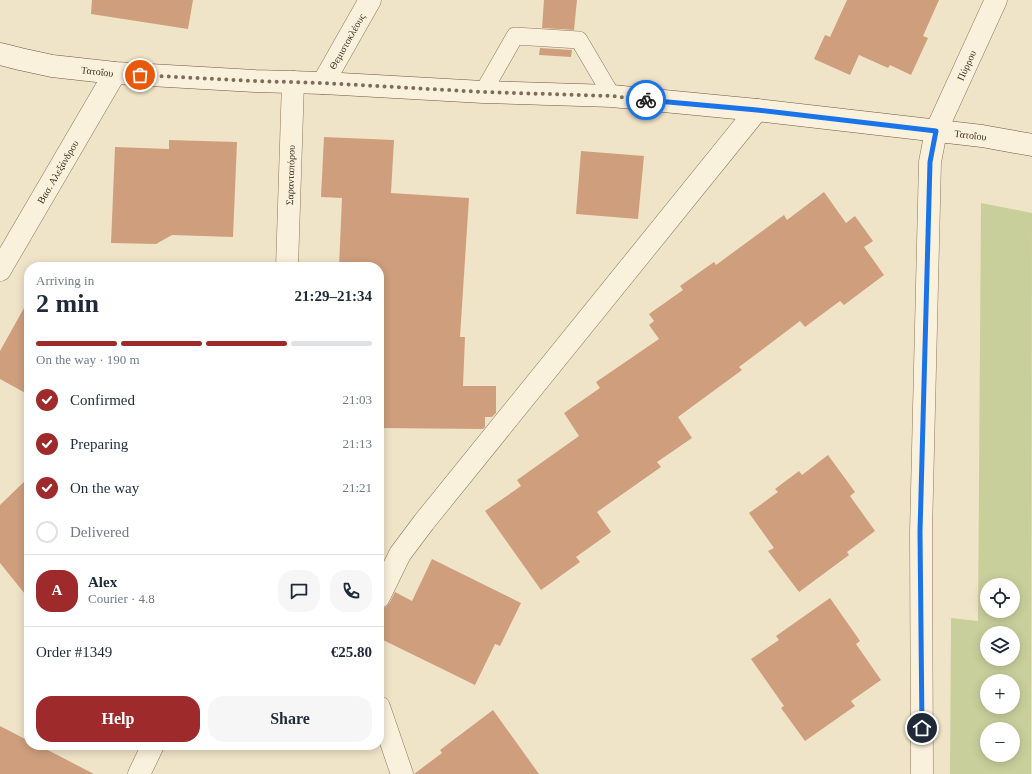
<!DOCTYPE html>
<html lang="en">
<head>
<meta charset="utf-8">
<style>
  body { margin:0; font-family:Georgia,serif; background:#f6f6f7; color:#1f2937; height:100vh; display:flex; flex-direction:column; font-size:15px; white-space:nowrap }
  * { box-sizing:border-box; margin:0 }
  p { font-size:13px; color:#747a83 }
  .icon { flex:none; width:22px; height:22px; fill:none; stroke:currentColor; stroke-width:2; stroke-linecap:round; stroke-linejoin:round }
  .map { position:relative; flex:1; overflow:hidden }
  .sheet { position:absolute; left:24px; top:262px; width:360px; height:488px; display:flex; flex-direction:column; background:#fff; border-radius:16px; box-shadow:0 2px 10px #0003 }
  .sheet>* { flex:none }
  .controls { position:absolute; left:980px; top:578px; display:grid; gap:8px }
  .controls a { display:grid; place-items:center; width:40px; height:40px; border-radius:50%; background:#fff; box-shadow:0 2px 10px #0003; font-size:20px }
  .pin { position:absolute; display:grid; place-items:center; width:34px; height:34px; color:#fff; margin:-17px; border:2px solid #fff; border-radius:50%; box-shadow:0 1px 4px #0007 }
  .courier { position:absolute; display:grid; place-items:center; width:40px; height:40px; margin:-20px; border:3px solid #1a73e8; border-radius:50%; background:#fff; color:#222; box-shadow:0 1px 5px #0007 }
  .headline em { font-style:normal; font-weight:700 }
  .headline div { display:flex; flex-direction:column-reverse }
  .headline { display:flex; align-items:center; justify-content:space-between; height:68px; padding:0 12px }
  h1 { font-size:26px; font-weight:700; line-height:30px }
  .bar { display:grid; grid-template-columns:repeat(4,1fr); gap:6px 4px; align-content:center; height:48px; padding:0 12px }
  .bar i { height:5px; border-radius:3px; background:#e0e1e3 }
  .bar .current { background:#9e2a2b }
  .bar p { grid-column:span 4 }
  .line { display:flex; align-items:center; gap:10px; padding:0 12px; border-top:1px solid #e0e1e3 }
  .line div { flex:1 }
  .round { display:grid; place-items:center; flex:none; width:42px; height:42px; border-radius:16px; background:#f6f6f7 }
  ol { padding:0 12px; list-style:none }
  li { display:flex; align-items:center; gap:12px; height:44px }
  li p { margin-inline-start:auto }
  li .icon { padding:4px; border-radius:50%; background:#9e2a2b; color:#fff; stroke-width:4 }
  li:last-child { color:#747a83 }
  li i { width:22px; height:22px; border:2px solid #e0e1e3; border-radius:50% }
  .primary-button { display:flex; gap:8px; margin-top:auto; padding:8px 12px }
  .primary-button a { flex:1; height:46px; border-radius:16px; background:#9e2a2b; color:#fff; font-size:16px; font-weight:700; line-height:46px; text-align:center }
  .primary-button a+a { background:#f6f6f7; color:#1f2937 }
  .map>svg:first-child { display:block }
  .green { fill:#c9cf9b; fill-rule:evenodd }
  .building { fill:#cf9f7d }
  .lines { fill:none; stroke-linecap:round; stroke-linejoin:round }
  .service-casing { stroke:#8d765c; stroke-width:18 }
  .minor-casing { stroke:#8d765c; stroke-width:23 }
  .secondary-casing { stroke:#6f573f; stroke-width:23 }
  .service { stroke:#faf1dc; stroke-width:17 }
  .minor { stroke:#faf1dc; stroke-width:22 }
  .secondary { stroke:#faf1dc; stroke-width:22 }
  .done { stroke:#7c6e5b; stroke-width:4; stroke-dasharray:0 7.2 }
  .route { stroke:#1a73e8; stroke-width:5 }
  .labels { text-anchor:middle; dominant-baseline:central; stroke-width:3; stroke-linejoin:round; paint-order:stroke }
  .street-label { font-size:10px; fill:#3d2e20; stroke:#f7eed8 }
</style>
</head>
<body>
<div class="map">
<svg width="1032" height="774" viewBox="0 0 1032 774">
  <rect width="100%" height="100%" fill="#f0e4c8"/>
  <path class="green" d="M 981,203 L 1032,213 L 1031,774 L 950,774 L 951,618 L 978,621 ZM 987,585 L 1013,585 L 1013,611 L 987,611 ZM 987,633 L 1013,633 L 1013,659 L 987,659 ZM 987,681 L 1013,681 L 1013,707 L 987,707 ZM 987,729 L 1013,729 L 1013,755 L 987,755 Z"/>
  <path class="building" d="M 92,0 L 193,0 L 188,29 L 91,14 Z
    M 544,0 L 577,0 L 574,30 L 542,28 Z
    M 847,0 L 939,0 L 923,36 L 928,38 L 911,75 L 890,65 L 888,68 L 859,55 L 850,75 L 814,59 L 825,35 L 830,37 Z
    M 540,48 L 572,50 L 571,57 L 539,55 Z
    M 324,137 L 394,140 L 391,193 L 469,198 L 460,337 L 465,337 L 463,386 L 496,386 L 496,413 L 492,417 L 485,417 L 485,427 L 483,429 L 379,428 L 379,267 L 339,267 L 342,198 L 321,197 Z
    M 169,140 L 237,142 L 233,237 L 172,235 L 156,244 L 111,243 L 115,147 L 169,149 Z
    M 581,151 L 644,156 L 638,219 L 576,214 Z
    M 824,192 L 846,223 L 855,216 L 873,241 L 864,247 L 884,275 L 844,305 L 840,301 L 805,327 L 800,321 L 739,367 L 742,370 L 678,417 L 692,438 L 657,462 L 661,467 L 597,512 L 611,532 L 576,557 L 580,562 L 541,590 L 485,511 L 521,486 L 517,480 L 579,436 L 564,413 L 600,388 L 596,382 L 659,339 L 649,325 L 654,321 L 649,314 L 683,290 L 680,286 L 714,262 L 716,265 L 784,215 L 787,220 Z
    M 29,299 L 29,395 L 0,379 L 0,351 Z
    M 828,455 L 855,492 L 850,496 L 875,531 L 847,552 L 849,555 L 799,592 L 768,551 L 774,548 L 749,513 L 778,492 L 775,489 L 799,471 L 802,475 Z
    M 29,477 L 29,599 L 0,563 L 0,505 Z
    M 432,559 L 521,603 L 500,646 L 495,644 L 475,685 L 379,638 L 379,609 L 386,607 L 390,602 L 395,592 L 412,601 Z
    M 830,598 L 860,641 L 856,644 L 881,680 L 851,701 L 855,706 L 805,741 L 781,708 L 784,706 L 751,659 L 779,640 L 776,636 Z
    M 493,710 L 539,774 L 414,774 L 442,753 L 440,750 Z
    M 0,726 L 29,741 L 29,745 L 38,745 L 94,774 L 0,774 Z"/>
  <g class="lines">
    <g class="service-casing">
      <path id="service" d="M 483,92 L 515,36 L 579,40 L 612,96"/>
    </g>
    <g class="minor-casing">
      <g id="minor">
        <path id="s1" d="M 323,83 L 370,0"/>
        <path id="s2" d="M 287,267 L 293,82"/>
        <path id="s3" d="M 0,270 L 115,73"/>
        <path d="M 379,597 L 400,554 L 424,522 L 757,110"/>
        <path d="M 379,707 L 402,774"/>
        <path d="M 139,774 L 153,745"/>
        <path id="s4" d="M 922,774 L 921,532 L 930,162 L 936,131 L 996,0"/>
      </g>
    </g>
    <g class="secondary-casing">
      <g id="secondary">
        <path id="s5" d="M 0,54 L 20,59 L 52,66 L 115,73 L 255,81 L 323,83 L 483,92 L 612,96 L 757,110 L 982,136 L 1032,145"/>
      </g>
    </g>
    <use href="#service" class="service"/>
    <use href="#minor" class="minor"/>
    <use href="#secondary" class="secondary"/>
  </g>
  <g class="lines">
    <path class="done" d="M 140,75 L 255,81 L 323,83 L 483,92 L 612,96 L 646,100"/>
    <path class="route" d="M 646,100 L 757,110 L 936,131 L 930,162 L 920,532 L 922,728"/>
  </g>
  <g class="labels">
    <g class="street-label">
      <text stroke="none"><textPath href="#s1" startOffset="48">Θεμιστοκλέους</textPath></text>
      <text stroke="none"><textPath href="#s4" startOffset="716">Πύρρου</textPath></text>
      <text stroke="none"><textPath href="#s5" startOffset="99">Τατοΐου</textPath></text>
      <text stroke="none"><textPath href="#s5" startOffset="975">Τατοΐου</textPath></text>
      <text stroke="none"><textPath href="#s3" startOffset="114">Βασ. Αλεξάνδρου</textPath></text>
      <text stroke="none"><textPath href="#s2" startOffset="92">Σαρανταπόρου</textPath></text>
    </g>
  </g>
</svg>
<div class="controls">
<a><svg class="icon" aria-label="locate" viewBox="0 0 24 24"><circle cx="12" cy="12" r="6"/><path d="M12 2v4M12 18v4M2 12h4M18 12h4"/></svg></a>
<a><svg class="icon" aria-label="layers" viewBox="0 0 24 24"><path d="M12 4l9 5-9 5-9-5zM3 14l9 5 9-5"/></svg></a>
<a>+</a>
<a>−</a>
</div>
<div class="pin" style="left:140px;top:75px;background:#ea580c"><svg class="icon" aria-label="bag" viewBox="0 0 24 24"><path d="M5 8h14l-1 12H6zM9 8a3 3 0 0 1 6 0"/></svg></div>
<div class="pin" style="left:922px;top:728px;background:#1f2937"><svg class="icon" aria-label="home" viewBox="0 0 24 24"><path d="M3 11l9-7 9 7M6 9v11h12V9"/></svg></div>
<div class="courier" style="left:646px;top:100px"><svg class="icon" aria-label="bike" viewBox="0 0 24 24"><circle cx="6" cy="16" r="4"/><circle cx="18" cy="16" r="4"/><path d="M6 16l4-8h5l3 8M10 8l3 8H6M13 5h3"/></svg></div>
<section class="sheet">
<div class="headline"><div><h1>2 min</h1><p>Arriving in</p></div><em>21:29–21:34</em></div>
<div class="bar"><i class="current"></i><i class="current"></i><i class="current"></i><i></i><p>On the way · 190 m</p></div>
<ol>
<li><svg class="icon" aria-label="check" viewBox="0 0 24 24"><path d="M5 12l5 5 9-10"/></svg>Confirmed<p>21:03</p></li>
<li><svg class="icon" aria-label="check" viewBox="0 0 24 24"><path d="M5 12l5 5 9-10"/></svg>Preparing<p>21:13</p></li>
<li><svg class="icon" aria-label="check" viewBox="0 0 24 24"><path d="M5 12l5 5 9-10"/></svg>On the way<p>21:21</p></li>
<li><i></i>Delivered</li>
</ol>
<div class="line" style="height:72px"><b class="round" style="background:#9e2a2b;color:#fff">A</b><div><b>Alex</b><p>Courier · 4.8</p></div><a class="round"><svg class="icon" aria-label="chat" viewBox="0 0 24 24"><path d="M4 5h16v11H9l-5 4z"/></svg></a><a class="round"><svg class="icon" aria-label="phone" viewBox="0 0 24 24"><path d="M5 4h4l2 5-3 2q2 4 5 5l2-3 5 2v4C11 20 4 13 5 4z"/></svg></a></div>
<div class="line" style="height:52px"><div>Order #1349</div><b>€25.80</b></div>
<div class="primary-button"><a>Help</a><a>Share</a></div>
</section>
</div>
</body>
</html>
